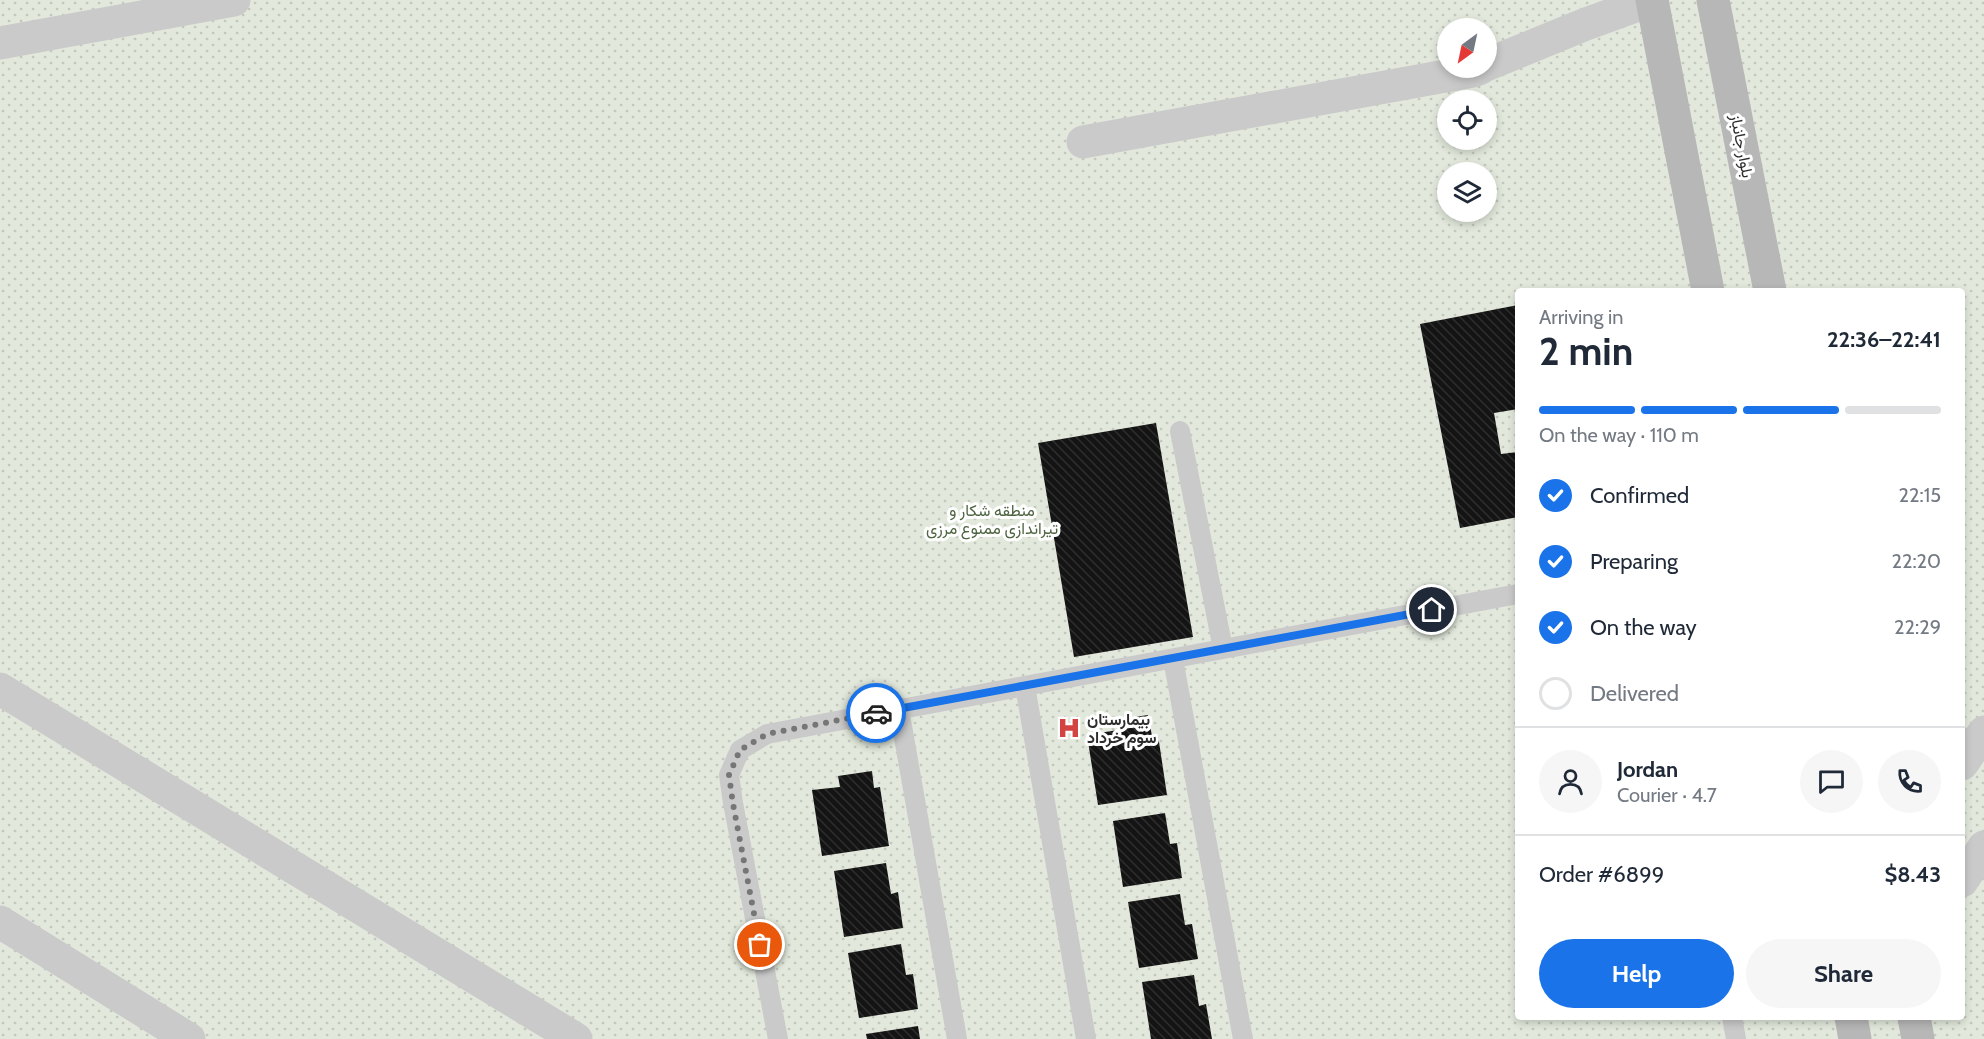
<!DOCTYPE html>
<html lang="en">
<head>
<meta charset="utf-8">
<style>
  body { margin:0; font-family:Cabin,Vazirmatn,sans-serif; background:#f6f6f7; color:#1f2937; height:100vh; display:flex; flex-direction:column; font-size:22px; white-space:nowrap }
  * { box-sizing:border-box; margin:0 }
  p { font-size:20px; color:#747a83 }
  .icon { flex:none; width:33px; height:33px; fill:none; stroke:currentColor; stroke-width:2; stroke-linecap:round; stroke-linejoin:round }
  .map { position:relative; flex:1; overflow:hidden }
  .details { position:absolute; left:1515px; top:288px; width:450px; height:732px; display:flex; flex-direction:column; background:#fff; border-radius:6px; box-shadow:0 3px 9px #0003 }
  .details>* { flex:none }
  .needle { width:39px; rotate:213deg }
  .tools { position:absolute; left:1437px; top:18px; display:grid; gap:12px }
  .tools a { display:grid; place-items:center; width:60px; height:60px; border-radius:50%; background:#fff; box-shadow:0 3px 9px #0003; font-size:30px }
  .pin { position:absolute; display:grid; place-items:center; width:51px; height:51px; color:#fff; margin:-26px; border:3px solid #fff; border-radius:50%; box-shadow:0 2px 6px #0007 }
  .courier { position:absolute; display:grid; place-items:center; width:60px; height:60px; margin:-30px; border:4px solid #1a73e8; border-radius:50%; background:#fff; color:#222; box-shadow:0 2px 8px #0007 }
  .head em { font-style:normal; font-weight:700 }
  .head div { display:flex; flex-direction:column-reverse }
  .head { display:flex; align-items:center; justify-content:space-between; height:102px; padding:0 24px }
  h1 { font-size:39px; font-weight:700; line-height:45px }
  .bar { display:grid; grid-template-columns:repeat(4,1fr); gap:9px 6px; align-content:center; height:72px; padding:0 24px }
  .bar i { height:8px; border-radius:4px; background:#e0e1e3 }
  .bar .active { background:#1a73e8 }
  .bar p { grid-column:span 4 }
  .line { display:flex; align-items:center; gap:15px; padding:0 24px; border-top:2px solid #e0e1e3 }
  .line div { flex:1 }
  .round { display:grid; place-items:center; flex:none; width:63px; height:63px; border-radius:32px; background:#f6f6f7 }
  ol { padding:0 24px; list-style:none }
  li { display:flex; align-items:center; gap:18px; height:66px }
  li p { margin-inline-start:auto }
  li .icon { padding:6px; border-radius:50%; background:#1a73e8; color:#fff; stroke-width:4 }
  li:last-child { color:#747a83 }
  li i { width:33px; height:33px; border:3px solid #e0e1e3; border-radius:50% }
  .cta { display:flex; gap:12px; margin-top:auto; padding:12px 24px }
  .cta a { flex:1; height:69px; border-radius:36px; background:#1a73e8; color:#fff; font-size:24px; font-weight:700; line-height:69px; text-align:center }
  .cta a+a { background:#f6f6f7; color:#1f2937 }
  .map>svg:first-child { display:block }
  .park { fill:url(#park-dots); fill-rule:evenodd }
  .building { fill:url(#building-back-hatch) }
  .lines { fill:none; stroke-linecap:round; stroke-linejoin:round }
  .service { stroke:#cacaca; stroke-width:20 }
  .minor { stroke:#cacaca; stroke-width:33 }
  .secondary { stroke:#b7b7b7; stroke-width:33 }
  .done { stroke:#767676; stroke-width:6; stroke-dasharray:0 10.8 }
  .route { stroke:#1a73e8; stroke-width:8 }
  .labels { text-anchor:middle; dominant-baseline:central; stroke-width:6; stroke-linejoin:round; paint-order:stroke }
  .street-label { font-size:16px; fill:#2d2d2d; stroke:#fff }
  .park-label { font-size:16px; fill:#4e6440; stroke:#fff }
  .poi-label { font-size:16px; font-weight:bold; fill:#2d2d2d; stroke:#fff; text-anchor:start }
</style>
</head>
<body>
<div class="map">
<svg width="1984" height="1039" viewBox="0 0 1984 1039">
  <defs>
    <pattern id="park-dots" width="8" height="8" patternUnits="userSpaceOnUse" patternTransform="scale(1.5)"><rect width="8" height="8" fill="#e2e9dc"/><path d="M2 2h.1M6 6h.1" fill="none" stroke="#c2c8bd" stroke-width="1.8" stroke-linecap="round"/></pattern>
    <pattern id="building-back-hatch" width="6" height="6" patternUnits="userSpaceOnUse" patternTransform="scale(1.5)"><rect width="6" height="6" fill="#141414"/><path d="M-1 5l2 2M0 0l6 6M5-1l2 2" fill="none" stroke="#2e2e2e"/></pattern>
  </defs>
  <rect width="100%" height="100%" fill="#fff"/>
  <path class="park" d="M 0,0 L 1984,0 L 1984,1039 L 0,1039 ZM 1448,28 L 1486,28 L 1486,68 L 1448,68 ZM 1448,100 L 1486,100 L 1486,140 L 1448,140 ZM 1448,172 L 1486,172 L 1486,212 L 1448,212 ZM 1518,291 L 1962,291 L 1962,1017 L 1518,1017 Z"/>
  <path class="building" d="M 1518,305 L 1518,409 L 1494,413 L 1501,454 L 1518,452 L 1518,517 L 1460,528 L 1420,324 Z
    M 1156,423 L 1193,637 L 1074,657 L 1038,443 Z
    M 1148,715 L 1152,736 L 1158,735 L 1167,795 L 1098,805 L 1087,735 L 1130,728 L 1128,718 Z
    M 872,771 L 874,788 L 880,787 L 889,846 L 822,856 L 812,790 L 840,787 L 838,776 Z
    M 1165,813 L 1170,844 L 1177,843 L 1182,878 L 1123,887 L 1113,821 Z
    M 886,863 L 891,894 L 898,892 L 903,928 L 844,937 L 834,871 Z
    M 1180,894 L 1185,925 L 1192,924 L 1198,959 L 1139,968 L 1128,902 Z
    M 901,944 L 906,975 L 913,974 L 918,1009 L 859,1018 L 848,953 Z
    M 1194,975 L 1199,1006 L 1206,1004 L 1212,1039 L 1151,1039 L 1142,982 Z
    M 918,1026 L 920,1039 L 867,1039 L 866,1034 Z"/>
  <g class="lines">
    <path class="service" d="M 1180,431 L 1223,649
      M 1173,659 L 1243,1039
      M 1025,686 L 1086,1039
      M 899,709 L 957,1039
      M 1732,1017 L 1736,1039
      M 778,1039 L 733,803 L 729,775 L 740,750 L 767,734 L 1518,594"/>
    <path class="minor" d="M 0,43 L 234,0
      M 1486,65 L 1586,24 L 1652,0
      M 1083,142 L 1473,71 L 1481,68
      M 0,689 L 576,1039
      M 1962,764 L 1984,732
      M 1962,881 L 1984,847
      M 0,922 L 189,1039"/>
    <path class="secondary" d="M 1652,0 L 1708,291
      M 1713,0 L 1770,291
      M 1851,1017 L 1855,1039
      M 1914,1017 L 1918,1039"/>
  </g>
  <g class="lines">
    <path class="done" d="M 760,945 L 733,804 L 729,775 L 740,750 L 767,734 L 876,713"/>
    <path class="route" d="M 876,713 L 1432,610"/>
  </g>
  <defs>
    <g id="hospital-bare" transform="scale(1.8)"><path d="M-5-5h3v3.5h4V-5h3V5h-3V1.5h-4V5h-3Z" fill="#d24341" stroke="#fff" stroke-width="2.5" paint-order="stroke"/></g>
  </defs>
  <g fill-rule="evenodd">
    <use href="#hospital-bare" x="1069" y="728"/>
  </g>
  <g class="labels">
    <g class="street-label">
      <text transform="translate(1742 146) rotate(79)">بلوار جانباز</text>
    </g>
    <g class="park-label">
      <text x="992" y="510">منطقه شکار و<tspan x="992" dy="18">تیراندازی ممنوع مرزی</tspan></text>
    </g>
    <g class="poi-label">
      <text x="1087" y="719">بیمارستان<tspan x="1087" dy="18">سوم خرداد</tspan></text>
    </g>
  </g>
</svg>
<div class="tools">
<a><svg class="needle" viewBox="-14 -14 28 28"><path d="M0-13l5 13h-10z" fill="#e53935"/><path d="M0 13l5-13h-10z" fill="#747a83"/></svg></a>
<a><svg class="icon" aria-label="locate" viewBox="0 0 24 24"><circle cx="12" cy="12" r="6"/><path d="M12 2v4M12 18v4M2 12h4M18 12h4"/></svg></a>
<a><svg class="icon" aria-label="layers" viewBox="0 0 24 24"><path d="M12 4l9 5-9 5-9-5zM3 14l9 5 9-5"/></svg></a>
</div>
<div class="pin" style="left:760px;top:945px;background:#ea580c"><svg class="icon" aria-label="bag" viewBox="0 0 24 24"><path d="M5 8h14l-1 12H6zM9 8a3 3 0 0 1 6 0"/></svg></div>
<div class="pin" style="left:1432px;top:610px;background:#1f2937"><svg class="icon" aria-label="home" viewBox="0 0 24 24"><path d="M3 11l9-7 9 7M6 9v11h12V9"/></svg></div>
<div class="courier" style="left:876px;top:713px"><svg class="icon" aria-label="car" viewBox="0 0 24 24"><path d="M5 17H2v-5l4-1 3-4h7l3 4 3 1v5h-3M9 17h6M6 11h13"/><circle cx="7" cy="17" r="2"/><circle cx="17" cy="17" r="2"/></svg></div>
<section class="details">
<div class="head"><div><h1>2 min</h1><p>Arriving in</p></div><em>22:36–22:41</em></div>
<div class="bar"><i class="active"></i><i class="active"></i><i class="active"></i><i></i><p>On the way · 110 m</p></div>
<ol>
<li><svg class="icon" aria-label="check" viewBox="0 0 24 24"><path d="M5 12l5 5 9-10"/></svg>Confirmed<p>22:15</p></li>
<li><svg class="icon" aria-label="check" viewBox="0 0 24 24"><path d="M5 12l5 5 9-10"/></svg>Preparing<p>22:20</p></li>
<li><svg class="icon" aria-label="check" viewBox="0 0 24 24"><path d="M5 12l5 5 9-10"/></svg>On the way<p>22:29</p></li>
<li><i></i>Delivered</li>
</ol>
<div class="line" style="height:108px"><a class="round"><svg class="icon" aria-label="person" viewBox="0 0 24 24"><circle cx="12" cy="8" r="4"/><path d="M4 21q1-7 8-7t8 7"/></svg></a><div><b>Jordan</b><p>Courier · 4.7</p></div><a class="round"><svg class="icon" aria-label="chat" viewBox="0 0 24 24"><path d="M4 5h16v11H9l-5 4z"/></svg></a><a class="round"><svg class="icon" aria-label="phone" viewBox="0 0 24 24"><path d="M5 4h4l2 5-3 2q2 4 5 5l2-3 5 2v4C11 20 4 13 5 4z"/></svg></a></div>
<div class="line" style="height:78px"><div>Order #6899</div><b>$8.43</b></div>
<div class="cta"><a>Help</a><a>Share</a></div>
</section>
</div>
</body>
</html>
